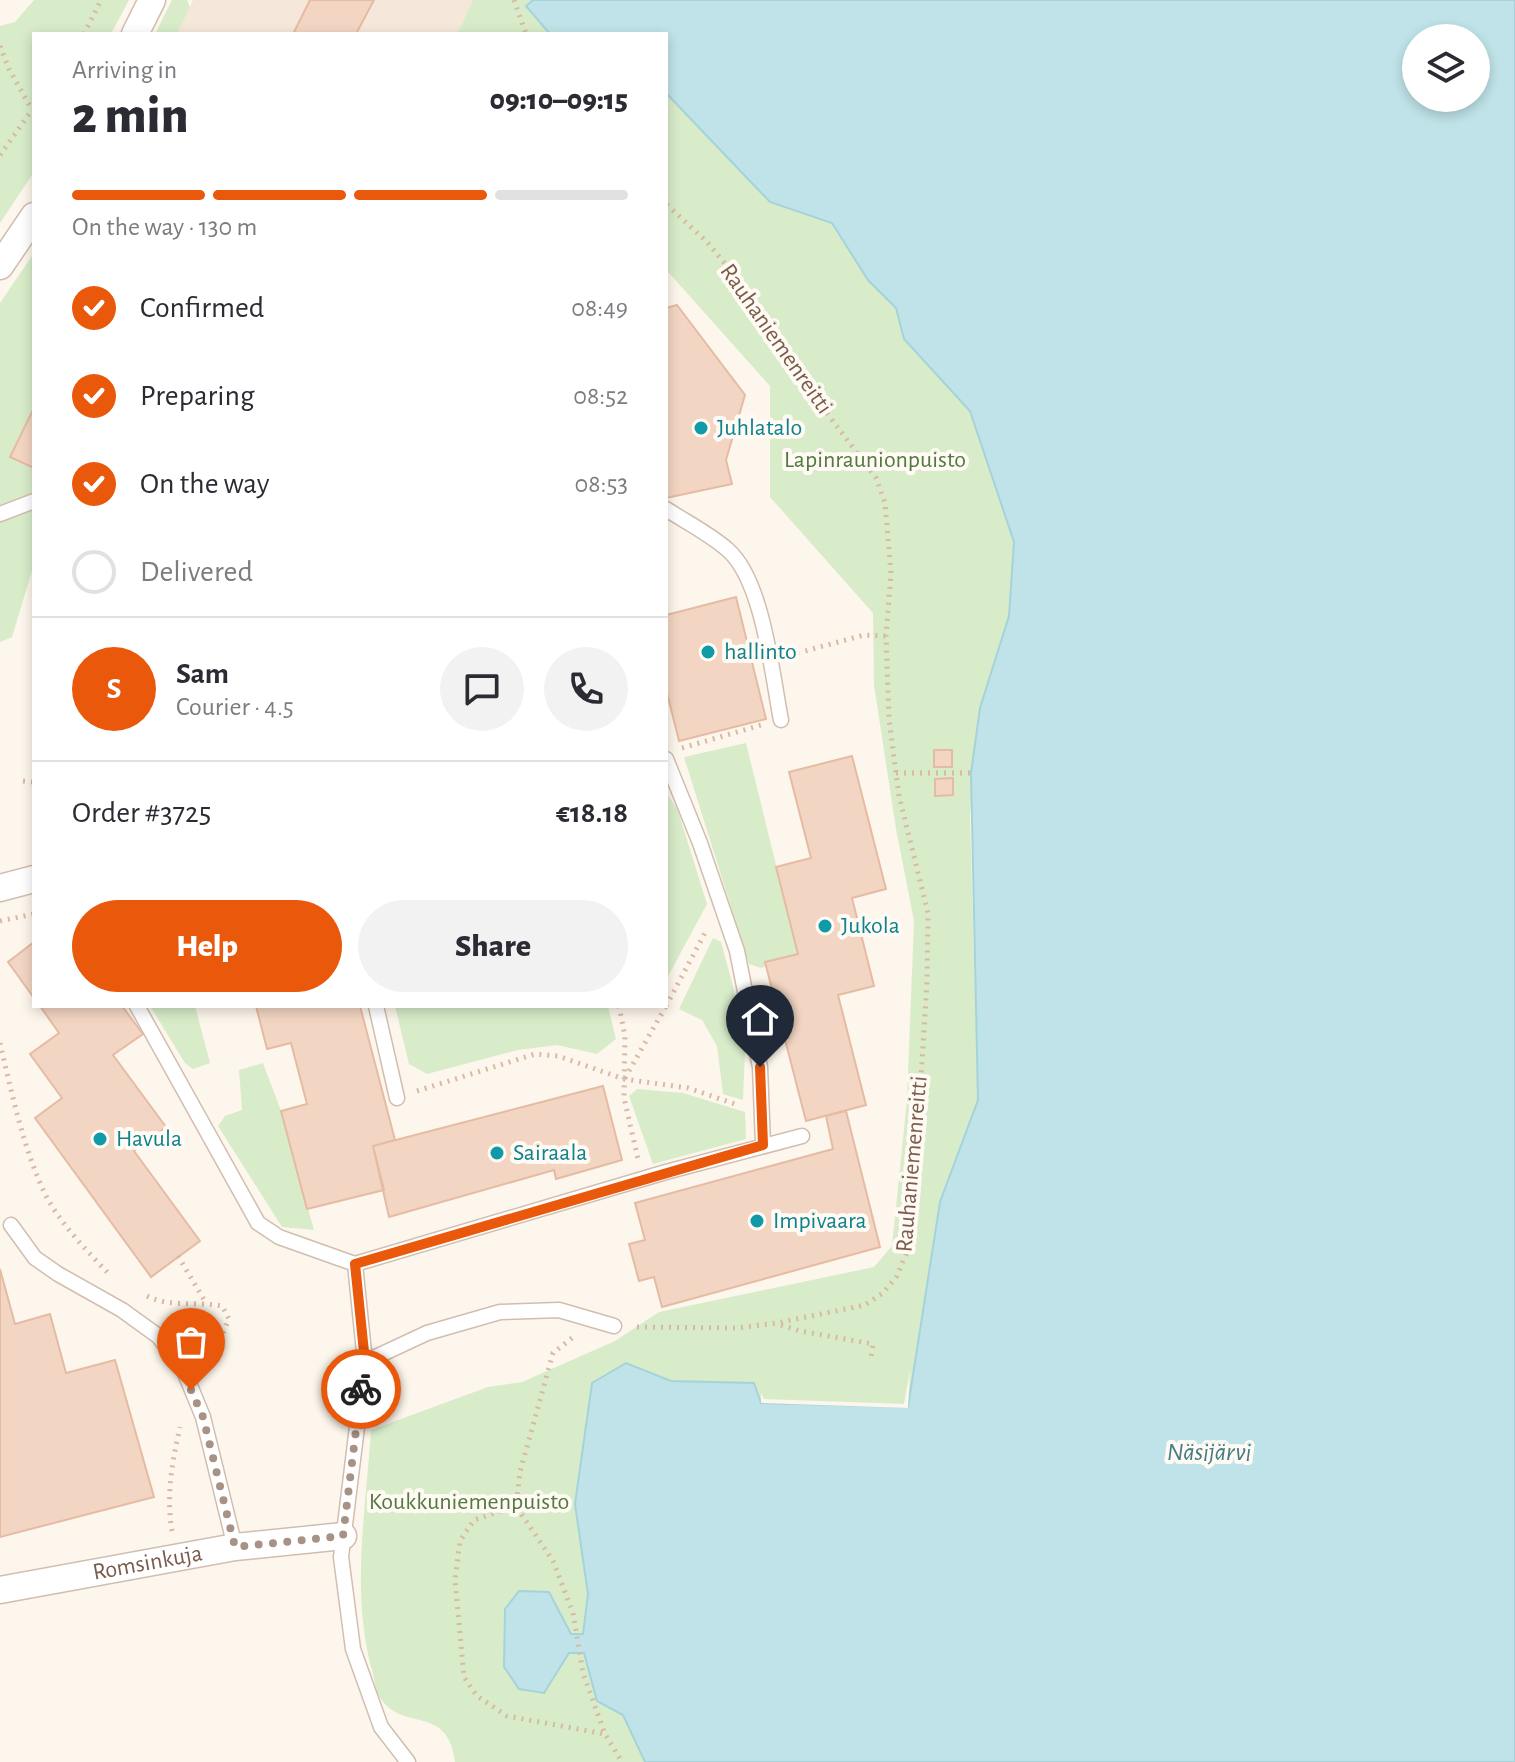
<!DOCTYPE html>
<html lang="en">
<head>
<meta charset="utf-8">
<style>
  body { margin:0; font-family:"Alegreya Sans",sans-serif; background:#f2f2f3; color:#2b2b33; height:100vh; display:flex; flex-direction:column; font-size:30px; white-space:nowrap }
  * { box-sizing:border-box; margin:0 }
  p { font-size:26px; color:#7c7c81 }
  .icon { flex:none; width:44px; height:44px; fill:none; stroke:currentColor; stroke-width:2; stroke-linecap:round; stroke-linejoin:round }
  .map { position:relative; flex:1; overflow:hidden }
  .details { position:absolute; left:32px; top:32px; width:636px; height:976px; display:flex; flex-direction:column; background:#fff; border-radius:0px; box-shadow:0 4px 12px #0003 }
  .details>* { flex:none }
  .controls { position:absolute; left:1402px; top:24px; display:grid; gap:16px }
  .controls a { display:grid; place-items:center; width:88px; height:88px; border-radius:50%; background:#fff; box-shadow:0 4px 12px #0003; font-size:40px }
  .pin { position:absolute; display:grid; place-items:center; width:68px; height:68px; color:#fff; margin:-82px -34px; border-radius:50% 50% 50% 0; rotate:-45deg; box-shadow:0 0 8px #0007 }
  .pin .icon { rotate:45deg }
  .courier { position:absolute; display:grid; place-items:center; width:80px; height:80px; margin:-40px; border:6px solid #ea580c; border-radius:50%; background:#fff; color:#222; box-shadow:0 2px 10px #0007 }
  .summary em { font-style:normal; font-weight:800 }
  .summary div { display:flex; flex-direction:column-reverse }
  .summary { display:flex; align-items:center; justify-content:space-between; height:136px; padding:0 40px }
  h1 { font-size:52px; font-weight:800; line-height:60px }
  .bar { display:grid; grid-template-columns:repeat(4,1fr); gap:12px 8px; align-content:center; height:96px; padding:0 40px }
  .bar i { height:10px; border-radius:6px; background:#e1e1e2 }
  .bar .current { background:#ea580c }
  .bar p { grid-column:span 4 }
  .line { display:flex; align-items:center; gap:20px; padding:0 40px; border-top:2px solid #e1e1e2 }
  .line div { flex:1 }
  .round { display:grid; place-items:center; flex:none; width:84px; height:84px; border-radius:42px; background:#f2f2f3 }
  ol { padding:0 40px; list-style:none }
  li { display:flex; align-items:center; gap:24px; height:88px }
  li p { margin-inline-start:auto }
  li .icon { padding:8px; border-radius:50%; background:#ea580c; color:#fff; stroke-width:4 }
  li:last-child { color:#7c7c81 }
  li i { width:44px; height:44px; border:4px solid #e1e1e2; border-radius:50% }
  .primary-button { display:flex; gap:16px; margin-top:auto; padding:16px 40px }
  .primary-button a { flex:1; height:92px; border-radius:48px; background:#ea580c; color:#fff; font-size:32px; font-weight:800; line-height:92px; text-align:center }
  .primary-button a+a { background:#f2f2f3; color:#2b2b33 }
  .map>svg:first-child { display:block }
  .residential { fill:#f5e8da }
  .green { fill:#d8ecc9 }
  .water { fill:#bfe3e8; stroke:#a5d3da; stroke-width:2; fill-rule:evenodd }
  .pier { fill:#fdf6ec }
  .building { fill:#f3d5c3; stroke:#e6bba3; stroke-width:2 }
  .lines { fill:none; stroke-linecap:round; stroke-linejoin:round }
  .service-casing { stroke:#d1beb0; stroke-width:17 }
  .minor-casing { stroke:#d1beb0; stroke-width:29 }
  .path { stroke:#d9b8a5; stroke-width:5; stroke-dasharray:2 6; stroke-linecap:butt }
  .service { stroke:#fff; stroke-width:14 }
  .minor { stroke:#fff; stroke-width:26 }
  .done { stroke:#a89285; stroke-width:8; stroke-dasharray:0 14.4 }
  .route { stroke:#ea580c; stroke-width:10 }
  .culture-dot { fill:#0f9aa8; stroke:#fffaf3; stroke-width:3 }
  .labels { text-anchor:middle; dominant-baseline:central; stroke-width:8; stroke-linejoin:round; paint-order:stroke }
  .street-label { font-size:24px; fill:#7a5c4d; stroke:#fffaf3 }
  .culture-label { font-size:24px; fill:#0d838f; stroke:#fffaf3; text-anchor:start }
  .park-label { font-size:24px; fill:#537a41; stroke:#fffaf3 }
  .water-label { font-size:26px; font-style:italic; fill:#437c86; stroke:#fffaf3 }
</style>
</head>
<body>
<div class="map">
<svg width="1515" height="1762" viewBox="0 0 1515 1762">
  <rect width="100%" height="100%" fill="#fdf6ec"/>
  <path class="residential" d="M 193,0 L 473,0 L 457,34 L 177,34 Z"/>
  <path class="green" d="M 34,0 L 129,0 L 111,34 L 34,34 L 34,172 L 0,223 L 0,26 L 15,22 Z
    M 172,0 L 187,0 L 190,7 L 177,34 L 155,34 Z
    M 473,0 L 533,0 L 527,6 L 550,34 L 457,34 Z
    M 666,93 L 770,202 L 832,223 L 868,280 L 896,308 L 904,339 L 970,411 L 1014,542 L 1009,616 L 980,708 L 970,814 L 978,1100 L 940,1202 L 908,1408 L 761,1403 L 753,1383 L 671,1381 L 626,1363 L 575,1504 L 588,1594 L 583,1635 L 571,1634 L 549,1592 L 505,1609 L 504,1667 L 569,1653 L 584,1653 L 597,1701 L 623,1715 L 645,1762 L 455,1762 C 448,1702 401,1734 379,1696 C 375,1689 374,1675 371,1667 C 351,1588 366,1510 371,1430 L 488,1387 L 522,1382 L 615,1341 L 659,1312 L 874,1267 L 892,1246 L 907,1100 L 914,921 L 896,829 L 874,685 L 873,613 L 770,497 L 770,386 L 669,273 L 666,274 Z
    M 34,253 L 34,564 L 12,637 L 0,642 L 0,303 Z
    M 746,743 L 798,954 L 761,968 L 749,964 L 684,757 Z
    M 666,792 L 678,811 L 707,904 L 666,980 Z
    M 713,938 L 721,942 L 733,986 L 745,1052 L 743,1100 L 723,1094 L 717,1046 L 702,1020 L 679,1009 Z
    M 150,1006 L 195,1006 L 210,1063 L 193,1069 L 185,1063 Z
    M 395,1006 L 608,1006 L 616,1039 L 597,1054 L 557,1045 L 518,1050 L 427,1074 L 409,1064 Z
    M 263,1063 L 281,1111 L 314,1230 L 282,1227 L 218,1126 L 225,1116 L 242,1110 L 239,1070 Z
    M 637,1089 L 683,1093 L 745,1112 L 746,1139 L 653,1164 L 629,1096 Z"/>
  <path class="water" d="M 533,0 L 1515,0 L 1515,1762 L 645,1762 L 623,1715 L 597,1701 L 584,1653 L 569,1653 L 544,1693 L 519,1689 L 504,1667 L 505,1609 L 519,1591 L 549,1592 L 571,1634 L 583,1634 L 588,1594 L 575,1504 L 592,1383 L 626,1363 L 671,1381 L 754,1383 L 761,1403 L 908,1407 L 940,1202 L 978,1100 L 971,773 L 980,708 L 1009,616 L 1014,542 L 970,411 L 904,339 L 896,308 L 868,280 L 832,223 L 770,202 L 666,93 L 666,34 L 550,34 L 526,6 ZM 1416,38 L 1476,38 L 1476,98 L 1416,98 Z"/>
  <path class="pier" d="M 910,1370 L 908,1408 L 761,1403 L 761,1393 L 764,1399 L 904,1404 Z"/>
  <path class="building" d="M 310,0 L 374,0 L 356,34 L 293,34 Z
    M 677,305 L 745,395 L 726,460 L 732,484 L 666,498 L 666,308 Z
    M 34,408 L 34,468 L 10,457 Z
    M 736,597 L 766,719 L 679,741 L 666,689 L 666,615 Z
    M 934,750 L 952,750 L 952,767 L 934,767 Z
    M 852,756 L 886,889 L 852,898 L 874,986 L 838,995 L 866,1105 L 806,1121 L 765,962 L 798,954 L 776,867 L 811,858 L 789,772 Z
    M 953,778 L 953,795 L 935,796 L 935,779 Z
    M 34,942 L 34,998 L 8,962 Z
    M 40,1006 L 122,1006 L 143,1034 L 113,1055 L 166,1127 L 134,1151 L 200,1241 L 151,1277 L 35,1118 L 62,1098 L 30,1054 L 59,1033 Z
    M 256,1006 L 360,1006 L 395,1140 L 373,1146 L 384,1190 L 307,1209 L 281,1111 L 307,1104 L 291,1043 L 267,1049 Z
    M 603,1086 L 622,1160 L 556,1179 L 554,1170 L 389,1217 L 373,1146 Z
    M 846,1111 L 880,1247 L 662,1307 L 654,1277 L 639,1281 L 629,1244 L 645,1240 L 635,1203 L 833,1149 L 826,1116 Z
    M 0,1269 L 15,1324 L 50,1314 L 66,1373 L 115,1360 L 154,1497 L 0,1537 Z"/>
  <g class="lines">
    <g class="service-casing">
      <path id="service" d="M 666,509 C 686,522 710,534 728,550 C 763,581 772,674 781,720
        M 0,514 L 34,501
        M 666,759 L 700,843 L 737,951 L 760,1067 L 763,1145
        M 137,1006 L 258,1223 L 279,1237 L 355,1264 L 666,1172 L 802,1136
        M 376,1006 L 397,1098
        M 11,1225 L 35,1258 L 58,1274 L 122,1310 L 158,1336 L 182,1366 L 203,1417 L 235,1547
        M 355,1264 L 365,1362 L 341,1557 L 353,1649 L 381,1727 L 408,1762
        M 365,1362 L 427,1333 L 500,1312 L 559,1310 L 614,1326"/>
    </g>
    <g class="minor-casing">
      <g id="minor">
        <path d="M 135,34 L 152,0"/>
        <path d="M 0,266 L 34,216"/>
        <path d="M 0,888 L 34,879"/>
        <path id="s1" d="M 0,1590 L 235,1547 L 343,1536"/>
      </g>
    </g>
    <path class="path" d="M 514,0 L 526,34
      M 84,34 L 101,0
      M 0,46 L 9,69 L 32,110
      M 0,155 L 32,110
      M 790,655 L 864,635 L 886,636
      M 682,748 L 761,725
      M 896,773 L 971,773
      M 23,781 L 34,782
      M 0,921 L 34,914
      M 619,1006 L 625,1036 L 624,1098 L 638,1159
      M 666,1006 L 705,933
      M 0,1043 C 12,1094 23,1148 46,1196 C 61,1224 86,1250 108,1273
      M 625,1078 L 666,1006
      M 417,1091 L 535,1054 L 558,1056 L 624,1079 L 688,1088 L 738,1105
      M 178,1256 L 206,1303
      M 147,1296 C 172,1308 196,1301 222,1306 L 229,1319 L 220,1340 L 204,1357
      M 781,1325 L 800,1331 L 873,1344 L 871,1357
      M 637,1327 L 736,1328 L 777,1323 L 865,1305 L 883,1293 L 897,1276 L 906,1254 L 916,1160 L 927,982 L 928,913 L 899,796 L 889,719 L 886,636 L 891,573 L 885,503 L 876,478 L 817,400 L 736,277 L 707,242 L 666,204
      M 572,1338 L 553,1353 L 520,1472 L 516,1506 L 553,1561 L 573,1613 L 583,1673 L 605,1734 L 622,1762
      M 516,1506 L 474,1520 L 460,1541 L 455,1580 L 464,1677 L 477,1696 L 507,1716 L 605,1734
      M 172,1531 C 166,1495 172,1462 180,1427"/>
    <use href="#service" class="service"/>
    <use href="#minor" class="minor"/>
  </g>
  <g class="lines">
    <path class="done" d="M 191,1390 L 203,1417 L 235,1547 L 343,1536 L 361,1389"/>
    <path class="route" d="M 361,1389 L 365,1362 L 355,1264 L 763,1145 L 760,1067"/>
  </g>
  <g class="culture-dot">
    <circle cx="701" cy="428" r="8"/>
    <circle cx="708" cy="652" r="8"/>
    <circle cx="825" cy="926" r="8"/>
    <circle cx="100" cy="1139" r="8"/>
    <circle cx="497" cy="1153" r="8"/>
    <circle cx="757" cy="1221" r="8"/>
  </g>
  <g class="labels">
    <g class="street-label">
      <text transform="translate(776 339) rotate(55)">Rauhaniemenreitti</text>
      <text transform="translate(912 1164) rotate(-85)">Rauhaniemenreitti</text>
      <text stroke="none"><textPath href="#s1" startOffset="150">Romsinkuja</textPath></text>
    </g>
    <g class="culture-label">
      <text x="717" y="428">Juhlatalo</text>
      <text x="724" y="652">hallinto</text>
      <text x="841" y="926">Jukola</text>
      <text x="116" y="1139">Havula</text>
      <text x="513" y="1153">Sairaala</text>
      <text x="773" y="1221">Impivaara</text>
    </g>
    <g class="park-label">
      <text x="875" y="460">Lapinraunionpuisto</text>
      <text x="469" y="1502">Koukkuniemenpuisto</text>
    </g>
    <g class="water-label">
      <text x="1209" y="1452">Näsijärvi</text>
    </g>
  </g>
</svg>
<div class="controls">
<a><svg class="icon" aria-label="layers" viewBox="0 0 24 24"><path d="M12 4l9 5-9 5-9-5zM3 14l9 5 9-5"/></svg></a>
</div>
<div class="pin" style="left:191px;top:1390px;background:#ea580c"><svg class="icon" aria-label="bag" viewBox="0 0 24 24"><path d="M5 8h14l-1 12H6zM9 8a3 3 0 0 1 6 0"/></svg></div>
<div class="pin" style="left:760px;top:1067px;background:#1f2937"><svg class="icon" aria-label="home" viewBox="0 0 24 24"><path d="M3 11l9-7 9 7M6 9v11h12V9"/></svg></div>
<div class="courier" style="left:361px;top:1389px"><svg class="icon" aria-label="bike" viewBox="0 0 24 24"><circle cx="6" cy="16" r="4"/><circle cx="18" cy="16" r="4"/><path d="M6 16l4-8h5l3 8M10 8l3 8H6M13 5h3"/></svg></div>
<section class="details">
<div class="summary"><div><h1>2 min</h1><p>Arriving in</p></div><em>09:10–09:15</em></div>
<div class="bar"><i class="current"></i><i class="current"></i><i class="current"></i><i></i><p>On the way · 130 m</p></div>
<ol>
<li><svg class="icon" aria-label="check" viewBox="0 0 24 24"><path d="M5 12l5 5 9-10"/></svg>Confirmed<p>08:49</p></li>
<li><svg class="icon" aria-label="check" viewBox="0 0 24 24"><path d="M5 12l5 5 9-10"/></svg>Preparing<p>08:52</p></li>
<li><svg class="icon" aria-label="check" viewBox="0 0 24 24"><path d="M5 12l5 5 9-10"/></svg>On the way<p>08:53</p></li>
<li><i></i>Delivered</li>
</ol>
<div class="line" style="height:144px"><b class="round" style="background:#ea580c;color:#fff">S</b><div><b>Sam</b><p>Courier · 4.5</p></div><a class="round"><svg class="icon" aria-label="chat" viewBox="0 0 24 24"><path d="M4 5h16v11H9l-5 4z"/></svg></a><a class="round"><svg class="icon" aria-label="phone" viewBox="0 0 24 24"><path d="M5 4h4l2 5-3 2q2 4 5 5l2-3 5 2v4C11 20 4 13 5 4z"/></svg></a></div>
<div class="line" style="height:104px"><div>Order #3725</div><b>€18.18</b></div>
<div class="primary-button"><a>Help</a><a>Share</a></div>
</section>
</div>
</body>
</html>
